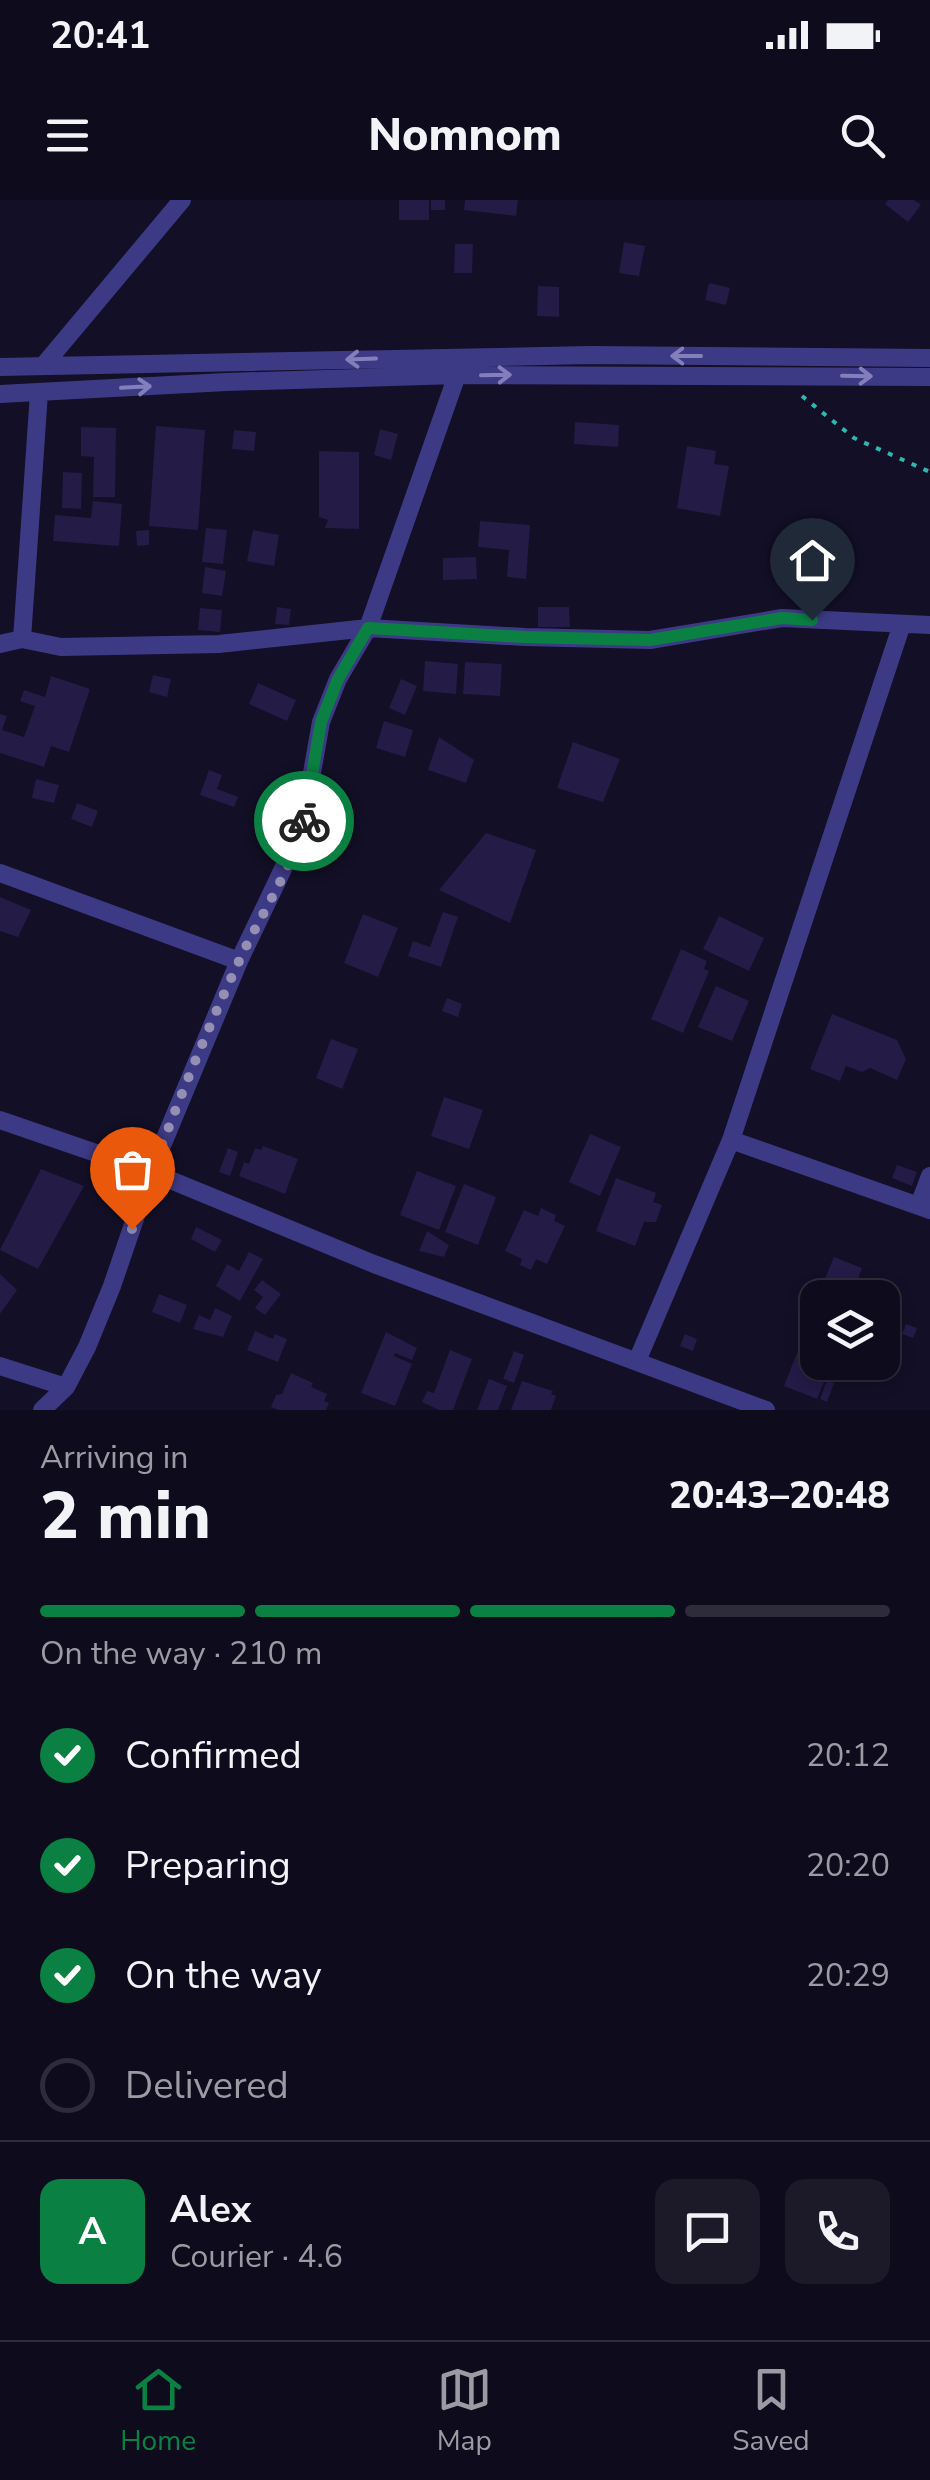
<!DOCTYPE html>
<html lang="en">
<head>
<meta charset="utf-8">
<style>
  body { margin:0; font-family:"Nunito Sans",sans-serif; background:#1c1929; color:#f1f3f6; height:100vh; display:flex; flex-direction:column; font-size:38px; white-space:nowrap }
  * { box-sizing:border-box; margin:0 }
  p { font-size:32px; color:#9b9ba3 }
  .icon { flex:none; width:55px; height:55px; fill:none; stroke:currentColor; stroke-width:2; stroke-linecap:round; stroke-linejoin:round }
  .map { position:relative; height:1210px; overflow:hidden }
  .drawer { display:flex; flex-direction:column; background:#0e0b1c; flex:1 }
  .drawer>* { flex:none }
  .controls { position:absolute; left:800px; top:1080px; display:grid; gap:20px }
  .controls a { display:grid; place-items:center; width:100px; height:100px; border-radius:20px; background:#0e0b1c; box-shadow:0 5px 15px #0003,0 0 0 2px #2e2b3b; font-size:50px }
  .pin { position:absolute; display:grid; place-items:center; width:85px; height:85px; color:#fff; margin:-102px -42px; border-radius:50% 50% 50% 0; rotate:-45deg; box-shadow:0 0 10px #0007 }
  .pin .icon { rotate:45deg }
  .courier { position:absolute; display:grid; place-items:center; width:100px; height:100px; margin:-50px; border:8px solid #0b8043; border-radius:50%; background:#fff; color:#222; box-shadow:0 2px 12px #0007 }
  .overview em { font-style:normal; font-weight:800 }
  .overview div { display:flex; flex-direction:column-reverse }
  .overview { display:flex; align-items:center; justify-content:space-between; height:170px; padding:0 40px }
  h1 { font-size:65px; font-weight:800; line-height:75px }
  .bar { display:grid; grid-template-columns:repeat(4,1fr); gap:15px 10px; align-content:center; height:120px; padding:0 40px }
  .bar i { height:12px; border-radius:8px; background:#2e2b3b }
  .bar .selected { background:#0b8043 }
  .bar p { grid-column:span 4 }
  .line { display:flex; align-items:center; gap:25px; padding:0 40px; border-top:2px solid #2e2b3b }
  .line div { flex:1 }
  .round { display:grid; place-items:center; flex:none; width:105px; height:105px; border-radius:20px; background:#1c1929 }
  ol { padding:0 40px; list-style:none }
  li { display:flex; align-items:center; gap:30px; height:110px }
  li p { margin-inline-start:auto }
  li .icon { padding:10px; border-radius:50%; background:#0b8043; color:#fff; stroke-width:4 }
  li:last-child { color:#9b9ba3 }
  li i { width:55px; height:55px; border:5px solid #2e2b3b; border-radius:50% }
  .status { display:flex; justify-content:space-between; align-items:center; height:70px; padding:0 50px; background:#0e0b1c; direction:ltr }
  .status svg { height:28px; fill:currentColor }
  header { display:flex; justify-content:space-between; align-items:center; height:130px; padding:0 40px; background:#0e0b1c; font-size:45px; font-weight:800 }
  .tab-bar { display:flex; justify-content:space-around; align-items:center; height:140px; border-top:2px solid #2e2b3b; background:#0e0b1c; font-size:28px; color:#9b9ba3 }
  .tab-bar a { display:grid; justify-items:center; gap:5px }
  .tab-bar .selected { color:#0b8043 }
  .map>svg:first-child { display:block }
  .building { fill:#241b47 }
  .lines { fill:none; stroke-linecap:round; stroke-linejoin:round }
  .path { stroke:#2fb8b0; stroke-width:4; stroke-dasharray:5 8; stroke-linecap:butt }
  .minor { stroke:#3d3a85; stroke-width:18 }
  .oneway { stroke:#837fbc }
  .done { stroke:#948fb3; stroke-width:10; stroke-dasharray:0 18 }
  .route { stroke:#0b8043; stroke-width:12 }
</style>
</head>
<body>
<div class="status"><b>20:41</b><svg viewBox="0 0 49 12"><path d="M0 12V9h3v3zM5 12V6h3v6zM10 12V3h3v9zM15 12V0h3v12zM26 1h20v11H26zM47 4h2v5h-2z"/></svg></div>
<header><svg class="icon" aria-label="menu" viewBox="0 0 24 24"><path d="M4 6h16M4 12h16M4 18h16"/></svg>Nomnom<svg class="icon" aria-label="search" viewBox="0 0 24 24"><circle cx="10" cy="10" r="6"/><path d="M15 15l6 6"/></svg></header>
<div class="map">
<svg width="930" height="1210" viewBox="0 0 930 1210">
  <rect width="100%" height="100%" fill="#130f26"/>
  <path class="building" d="M 399,0 L 429,0 L 429,20 L 399,20 Z
    M 431,0 L 445,0 L 445,10 L 431,10 Z
    M 465,0 L 518,0 L 516,16 L 464,10 Z
    M 888,0 L 914,0 L 921,5 L 908,22 L 885,4 Z
    M 624,42 L 645,46 L 639,76 L 619,73 Z
    M 455,44 L 473,44 L 472,73 L 454,73 Z
    M 709,83 L 730,88 L 726,105 L 705,100 Z
    M 538,86 L 559,87 L 559,117 L 537,116 Z
    M 575,222 L 619,225 L 618,247 L 574,244 Z
    M 156,226 L 205,230 L 198,330 L 149,326 Z
    M 81,227 L 116,228 L 115,297 L 93,297 L 94,257 L 81,256 Z
    M 380,229 L 398,234 L 391,260 L 374,255 Z
    M 234,230 L 256,232 L 254,251 L 232,249 Z
    M 687,246 L 716,251 L 714,264 L 729,266 L 720,316 L 677,308 Z
    M 319,251 L 359,252 L 359,329 L 325,328 L 328,320 L 319,317 Z
    M 63,272 L 82,273 L 81,309 L 62,308 Z
    M 93,301 L 122,304 L 119,346 L 53,341 L 55,315 L 91,318 Z
    M 480,321 L 530,325 L 526,379 L 507,377 L 509,350 L 478,347 Z
    M 206,328 L 227,330 L 223,364 L 202,362 Z
    M 149,330 L 149,345 L 137,346 L 136,331 Z
    M 253,330 L 279,335 L 274,366 L 247,361 Z
    M 476,357 L 477,379 L 443,380 L 443,358 Z
    M 205,367 L 226,371 L 222,396 L 202,393 Z
    M 277,407 L 291,409 L 289,425 L 275,424 Z
    M 538,407 L 569,407 L 570,427 L 538,427 Z
    M 200,408 L 222,410 L 220,432 L 198,430 Z
    M 425,461 L 458,464 L 456,494 L 423,491 Z
    M 465,462 L 502,464 L 500,496 L 463,494 Z
    M 153,475 L 171,479 L 167,497 L 149,492 Z
    M 51,476 L 90,489 L 69,552 L 51,546 L 44,567 L 0,553 L 0,514 L 7,516 L 2,530 L 24,537 L 35,506 L 20,501 L 24,490 L 45,497 Z
    M 401,479 L 417,486 L 405,515 L 389,508 Z
    M 258,483 L 296,500 L 287,521 L 249,504 Z
    M 384,521 L 413,530 L 405,557 L 376,548 Z
    M 439,537 L 474,560 L 466,583 L 428,570 Z
    M 573,542 L 620,559 L 603,602 L 557,588 Z
    M 209,570 L 222,575 L 217,589 L 238,597 L 234,607 L 200,595 Z
    M 36,579 L 59,585 L 54,603 L 32,598 Z
    M 77,603 L 98,611 L 92,627 L 71,619 Z
    M 486,633 L 536,650 L 510,723 L 439,690 Z
    M 0,697 L 31,710 L 18,737 L 0,731 Z
    M 443,712 L 458,717 L 441,767 L 408,756 L 413,741 L 430,747 Z
    M 363,714 L 398,728 L 378,777 L 344,763 Z
    M 719,716 L 764,738 L 749,771 L 703,749 Z
    M 681,749 L 707,761 L 704,769 L 709,771 L 683,833 L 651,819 Z
    M 716,786 L 749,801 L 732,841 L 698,827 Z
    M 447,798 L 462,804 L 458,817 L 442,811 Z
    M 832,814 L 897,840 L 906,859 L 897,880 L 870,868 L 862,872 L 846,866 L 840,881 L 810,869 Z
    M 331,839 L 358,849 L 342,889 L 316,878 Z
    M 444,897 L 483,910 L 469,949 L 431,936 Z
    M 590,934 L 621,947 L 600,996 L 569,982 Z
    M 263,946 L 298,959 L 285,994 L 239,976 L 244,962 L 249,964 L 255,948 L 261,950 Z
    M 228,948 L 238,952 L 230,976 L 219,972 Z
    M 897,965 L 917,972 L 912,986 L 892,978 Z
    M 41,969 L 84,986 L 38,1069 L 0,1050 Z
    M 417,971 L 456,986 L 439,1030 L 400,1015 Z
    M 616,978 L 656,993 L 653,1002 L 662,1005 L 656,1022 L 644,1022 L 635,1046 L 596,1031 Z
    M 464,984 L 496,997 L 478,1045 L 445,1032 Z
    M 541,1008 L 556,1015 L 554,1021 L 565,1026 L 547,1064 L 536,1059 L 531,1070 L 520,1065 L 522,1059 L 505,1051 L 524,1010 L 538,1016 Z
    M 196,1027 L 222,1040 L 215,1052 L 191,1039 Z
    M 427,1031 L 449,1045 L 444,1057 L 419,1051 Z
    M 249,1052 L 263,1059 L 240,1101 L 216,1086 L 227,1064 L 239,1071 Z
    M 834,1057 L 862,1068 L 851,1098 L 817,1098 Z
    M 0,1074 L 17,1090 L 0,1114 Z
    M 262,1080 L 281,1094 L 265,1115 L 255,1108 L 263,1097 L 254,1090 Z
    M 159,1094 L 187,1105 L 180,1123 L 152,1112 Z
    M 215,1108 L 232,1116 L 223,1137 L 193,1129 L 199,1115 L 210,1120 Z
    M 906,1124 L 917,1128 L 913,1138 L 902,1134 Z
    M 255,1131 L 273,1139 L 275,1134 L 287,1139 L 278,1162 L 247,1150 Z
    M 386,1132 L 417,1148 L 412,1160 L 395,1153 L 394,1156 L 412,1164 L 395,1206 L 361,1193 Z
    M 685,1134 L 697,1139 L 693,1151 L 680,1146 Z
    M 799,1148 L 817,1156 L 813,1166 L 828,1172 L 817,1199 L 784,1186 Z
    M 450,1150 L 472,1159 L 453,1210 L 439,1210 L 422,1202 L 427,1191 L 434,1193 Z
    M 514,1151 L 524,1155 L 514,1183 L 503,1179 Z
    M 291,1173 L 313,1183 L 311,1187 L 327,1194 L 324,1201 L 329,1203 L 326,1210 L 278,1210 L 271,1207 L 276,1195 L 282,1194 Z
    M 489,1179 L 507,1186 L 498,1210 L 477,1210 Z
    M 827,1180 L 834,1183 L 827,1202 L 820,1199 Z
    M 522,1181 L 553,1191 L 551,1194 L 556,1196 L 551,1210 L 511,1210 Z"/>
  <g class="lines">
    <path class="path" d="M 802,196 L 854,238 L 930,272"/>
    <path class="minor" d="M 43,166 L 182,0
      M 0,167 L 591,155 L 930,158
      M 0,194 L 226,182 L 457,175 L 930,177
      M 22,439 L 39,193
      M 0,444 L 22,439 L 61,447 L 219,444 L 368,428 L 525,437 L 650,440 L 782,418 L 930,425
      M 0,673 L 239,761
      M 0,920 L 151,972 L 374,1064 L 766,1210
      M 731,940 L 930,1010
      M 919,1005 L 930,976
      M 637,1161 L 731,940 L 902,424
      M 0,1166 L 66,1187
      M 42,1210 L 66,1187 L 87,1147 L 112,1086 L 151,972 L 239,761 L 302,629 L 321,522 L 338,479 L 368,428 L 457,175"/>
  </g>
  <defs><path id="oneway-shaft" d="M-6 0H5M1.5-3L5.5 0L1.5 3" fill="none" stroke-width="1.6" stroke-linecap="round" stroke-linejoin="round" transform="scale(2.5)"/></defs>
  <g class="oneway">
    <use href="#oneway-shaft" transform="translate(686 156) rotate(-180)"/>
    <use href="#oneway-shaft" transform="translate(361 159) rotate(178)"/>
    <use href="#oneway-shaft" transform="translate(496 175) rotate(-1)"/>
    <use href="#oneway-shaft" transform="translate(857 176) rotate(1)"/>
    <use href="#oneway-shaft" transform="translate(136 187) rotate(-3)"/>
  </g>
  <g class="lines">
    <path class="done" d="M 132,1029 C 163,938 199,847 240,759 C 261,714 292,669 304,621"/>
    <path class="route" d="M 304,621 L 321,522 L 338,479 L 368,428 L 524,437 L 650,440 L 782,418 L 812,420"/>
  </g>
</svg>
<div class="controls">
<a><svg class="icon" aria-label="layers" viewBox="0 0 24 24"><path d="M12 4l9 5-9 5-9-5zM3 14l9 5 9-5"/></svg></a>
</div>
<div class="pin" style="left:132px;top:1029px;background:#ea580c"><svg class="icon" aria-label="bag" viewBox="0 0 24 24"><path d="M5 8h14l-1 12H6zM9 8a3 3 0 0 1 6 0"/></svg></div>
<div class="pin" style="left:812px;top:420px;background:#1f2937"><svg class="icon" aria-label="home" viewBox="0 0 24 24"><path d="M3 11l9-7 9 7M6 9v11h12V9"/></svg></div>
<div class="courier" style="left:304px;top:621px"><svg class="icon" aria-label="bike" viewBox="0 0 24 24"><circle cx="6" cy="16" r="4"/><circle cx="18" cy="16" r="4"/><path d="M6 16l4-8h5l3 8M10 8l3 8H6M13 5h3"/></svg></div>
</div>
<section class="drawer">
<div class="overview"><div><h1>2 min</h1><p>Arriving in</p></div><em>20:43–20:48</em></div>
<div class="bar"><i class="selected"></i><i class="selected"></i><i class="selected"></i><i></i><p>On the way · 210 m</p></div>
<ol>
<li><svg class="icon" aria-label="check" viewBox="0 0 24 24"><path d="M5 12l5 5 9-10"/></svg>Confirmed<p>20:12</p></li>
<li><svg class="icon" aria-label="check" viewBox="0 0 24 24"><path d="M5 12l5 5 9-10"/></svg>Preparing<p>20:20</p></li>
<li><svg class="icon" aria-label="check" viewBox="0 0 24 24"><path d="M5 12l5 5 9-10"/></svg>On the way<p>20:29</p></li>
<li><i></i>Delivered</li>
</ol>
<div class="line" style="height:180px"><b class="round" style="background:#0b8043;color:#fff">A</b><div><b>Alex</b><p>Courier · 4.6</p></div><a class="round"><svg class="icon" aria-label="chat" viewBox="0 0 24 24"><path d="M4 5h16v11H9l-5 4z"/></svg></a><a class="round"><svg class="icon" aria-label="phone" viewBox="0 0 24 24"><path d="M5 4h4l2 5-3 2q2 4 5 5l2-3 5 2v4C11 20 4 13 5 4z"/></svg></a></div>
</section>
<nav class="tab-bar">
<a class="selected"><svg class="icon" aria-label="home" viewBox="0 0 24 24"><path d="M3 11l9-7 9 7M6 9v11h12V9"/></svg>Home</a>
<a><svg class="icon" aria-label="map" viewBox="0 0 24 24"><path d="M3 6l6-2 6 2 6-2v14l-6 2-6-2-6 2zM9 4v14M15 6v14"/></svg>Map</a>
<a><svg class="icon" aria-label="saved" viewBox="0 0 24 24"><path d="M7 4h10v16l-5-4-5 4z"/></svg>Saved</a>
</nav>
</body>
</html>
